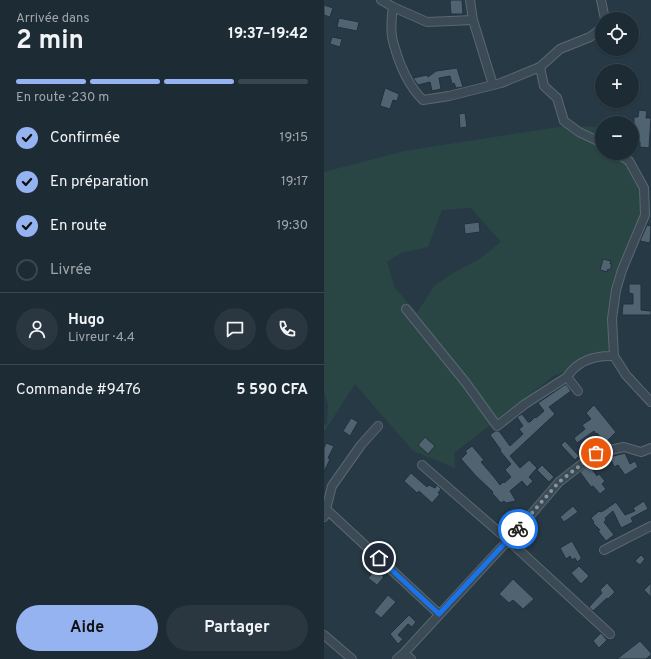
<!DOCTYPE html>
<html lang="fr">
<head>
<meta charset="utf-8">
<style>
  body { margin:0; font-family:Overpass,sans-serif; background:#2a3740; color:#f1f3f6; height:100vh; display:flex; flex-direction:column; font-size:15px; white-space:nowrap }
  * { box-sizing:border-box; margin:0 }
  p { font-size:13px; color:#a0a7ac }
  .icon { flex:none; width:22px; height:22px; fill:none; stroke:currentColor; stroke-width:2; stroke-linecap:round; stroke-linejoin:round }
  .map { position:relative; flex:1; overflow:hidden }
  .details { display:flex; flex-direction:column; background:#1d2b34; width:324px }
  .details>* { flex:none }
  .tools { position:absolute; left:271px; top:12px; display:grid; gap:8px }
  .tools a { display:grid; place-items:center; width:44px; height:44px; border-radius:50%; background:#1d2b34; box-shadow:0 1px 3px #0004,0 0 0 1px #3b474f; font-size:20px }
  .pin { position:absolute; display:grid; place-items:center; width:34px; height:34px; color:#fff; margin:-17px; border:2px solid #fff; border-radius:50%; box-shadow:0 1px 4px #0007 }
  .courier { position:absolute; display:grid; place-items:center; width:40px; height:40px; margin:-20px; border:3px solid #1a73e8; border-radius:50%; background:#fff; color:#222; box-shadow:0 1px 5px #0007 }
  .head em { font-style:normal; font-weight:700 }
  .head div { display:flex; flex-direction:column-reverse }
  .head { display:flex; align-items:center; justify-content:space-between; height:68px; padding:0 16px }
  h1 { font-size:26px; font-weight:700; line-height:30px }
  .bar { display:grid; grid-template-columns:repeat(4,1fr); gap:6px 4px; align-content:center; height:48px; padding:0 16px }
  .bar i { height:5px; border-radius:3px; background:#3b474f }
  .bar .active { background:#95b2f1 }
  .bar p { grid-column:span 4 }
  .line { display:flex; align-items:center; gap:10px; padding:0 16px; border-top:1px solid #3b474f }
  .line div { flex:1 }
  .round { display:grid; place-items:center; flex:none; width:42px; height:42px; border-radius:21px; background:#2a3740 }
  ol { padding:0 16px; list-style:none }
  li { display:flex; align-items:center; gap:12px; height:44px }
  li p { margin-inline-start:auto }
  li .icon { padding:4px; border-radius:50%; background:#95b2f1; color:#111; stroke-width:4 }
  li:last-child { color:#a0a7ac }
  li i { width:22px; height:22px; border:2px solid #3b474f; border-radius:50% }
  .primary-button { display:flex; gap:8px; margin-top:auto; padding:8px 16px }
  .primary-button a { flex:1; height:46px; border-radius:24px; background:#95b2f1; color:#111; font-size:16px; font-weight:700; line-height:46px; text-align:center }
  .primary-button a+a { background:#2a3740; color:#f1f3f6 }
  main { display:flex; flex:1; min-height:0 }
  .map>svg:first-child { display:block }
  .green { fill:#294644; fill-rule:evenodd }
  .building { fill:#506370; stroke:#22313c }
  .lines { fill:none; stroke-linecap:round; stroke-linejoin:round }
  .minor-casing { stroke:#5a6871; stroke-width:10 }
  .minor { stroke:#3b4a54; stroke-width:8 }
  .done { stroke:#86949d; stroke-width:4; stroke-dasharray:0 7.2 }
  .route { stroke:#1a73e8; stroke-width:5 }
</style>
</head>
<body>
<main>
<section class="details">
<div class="head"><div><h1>2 min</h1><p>Arrivée dans</p></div><em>19:37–19:42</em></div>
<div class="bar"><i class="active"></i><i class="active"></i><i class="active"></i><i></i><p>En route · 230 m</p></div>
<ol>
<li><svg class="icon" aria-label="check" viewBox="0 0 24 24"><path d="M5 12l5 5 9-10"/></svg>Confirmée<p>19:15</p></li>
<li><svg class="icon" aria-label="check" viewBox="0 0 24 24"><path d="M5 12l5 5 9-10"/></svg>En préparation<p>19:17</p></li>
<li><svg class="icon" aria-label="check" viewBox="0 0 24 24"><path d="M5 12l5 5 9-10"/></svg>En route<p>19:30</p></li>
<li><i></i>Livrée</li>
</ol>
<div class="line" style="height:72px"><a class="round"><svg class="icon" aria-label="person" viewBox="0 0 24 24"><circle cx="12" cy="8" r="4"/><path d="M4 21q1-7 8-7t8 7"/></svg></a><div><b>Hugo</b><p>Livreur · 4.4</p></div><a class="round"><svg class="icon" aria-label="chat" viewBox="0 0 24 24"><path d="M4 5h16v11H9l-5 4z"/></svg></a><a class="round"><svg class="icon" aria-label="phone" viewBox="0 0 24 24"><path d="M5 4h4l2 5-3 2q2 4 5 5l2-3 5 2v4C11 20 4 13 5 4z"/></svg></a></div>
<div class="line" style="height:52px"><div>Commande #9476</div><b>5 590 CFA</b></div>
<div class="primary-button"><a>Aide</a><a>Partager</a></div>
</section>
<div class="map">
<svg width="327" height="659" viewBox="0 0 327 659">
  <rect width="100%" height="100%" fill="#273945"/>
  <path class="green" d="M 241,126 L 278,127 L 278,153 L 306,153 L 310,158 L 312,167 L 316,176 L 317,205 L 315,221 L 309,230 L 304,262 L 285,318 L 291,356 L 231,375 L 130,453 L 131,468 L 89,451 L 31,384 L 0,432 L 0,424 L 3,425 L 4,405 L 0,391 L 0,172 L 80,151 ZM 147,208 L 177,242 L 154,260 L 129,273 L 110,286 L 93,313 L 71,288 L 63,262 L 77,253 L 104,247 L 118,210 Z"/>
  <path class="building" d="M 127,0 L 138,0 L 139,14 L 127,14 L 126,2 Z
    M 0,5 L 9,8 L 6,17 L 0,15 Z
    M 15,18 L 35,22 L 33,31 L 13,27 Z
    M 8,37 L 18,39 L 16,47 L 6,44 Z
    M 133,68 L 139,87 L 132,88 L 130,83 L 128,84 L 126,76 L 115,78 L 117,89 L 108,91 L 106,82 L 94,85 L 89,78 L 103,75 L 104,77 L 112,71 Z
    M 61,88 L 75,94 L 73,101 L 69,100 L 66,109 L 56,106 Z
    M 315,110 L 323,111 L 322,118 L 327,118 L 325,148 L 316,147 L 316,142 L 313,142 L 314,133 L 310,133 L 310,117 L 314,117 Z
    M 141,113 L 143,127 L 136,128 L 135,114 Z
    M 155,222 L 156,232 L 141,234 L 140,224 Z
    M 323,225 L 327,226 L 326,243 L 316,241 Z
    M 279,259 L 287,261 L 286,264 L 288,264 L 286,270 L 284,269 L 283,272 L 276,270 Z
    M 305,284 L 317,284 L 317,310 L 327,311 L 327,315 L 298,315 L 299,304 L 309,304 L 309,294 L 305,293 Z
    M 242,384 L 247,391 L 225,407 L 231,414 L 186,456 L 196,468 L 205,460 L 213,468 L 205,477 L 209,481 L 203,487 L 198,481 L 186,491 L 192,501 L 182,503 L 180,501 L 177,503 L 168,493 L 169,492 L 152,476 L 137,459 L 143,453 L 141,451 L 148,446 L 160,460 L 157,462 L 170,477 L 176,485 L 179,482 L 180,483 L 187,477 L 181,470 L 187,464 L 176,451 L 177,450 L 166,435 L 171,431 L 175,431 L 186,446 L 199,434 L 195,429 L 199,426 L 193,417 L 198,414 L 204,422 L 206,422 L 211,417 L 212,418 L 220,411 L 214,403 Z
    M 270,405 L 292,432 L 281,443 L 273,433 L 272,434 L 270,431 L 253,443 L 250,438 L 261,429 L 258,425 L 267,419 L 262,413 Z
    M 27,418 L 34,422 L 26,436 L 19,431 Z
    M 101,437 L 111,446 L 104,454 L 94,445 Z
    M 241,441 L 255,456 L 251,460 L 237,445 Z
    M 2,443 L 10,446 L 4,458 L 6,459 L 0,472 L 0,448 Z
    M 301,453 L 306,464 L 311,461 L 314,467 L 301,475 L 294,465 L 290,467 L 286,457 Z
    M 218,465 L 230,477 L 225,482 L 213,470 Z
    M 265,465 L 273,476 L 275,474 L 281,481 L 278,484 L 282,489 L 276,494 L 269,486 L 267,487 L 256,472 Z
    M 87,473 L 103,487 L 105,485 L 111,488 L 113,485 L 117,489 L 114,493 L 116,494 L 108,503 L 95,491 L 93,493 L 80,481 Z
    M 320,501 L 324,509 L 307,518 L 309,522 L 297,528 L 289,511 L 281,518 L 282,520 L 280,522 L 290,535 L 282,541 L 274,531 L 276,530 L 269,523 L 270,522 L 267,518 L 275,511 L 276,512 L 279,511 L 292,502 L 301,515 L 311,511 L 309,508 Z
    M 249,506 L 254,512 L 240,522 L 236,517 Z
    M 248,541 L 257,557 L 257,559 L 253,562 L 251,558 L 248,560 L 246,556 L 242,559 L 236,548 Z
    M 317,555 L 321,559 L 316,565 L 311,561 Z
    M 255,566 L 265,576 L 257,584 L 247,573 Z
    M 52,570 L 60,577 L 53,585 L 44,578 Z
    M 189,579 L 210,599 L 199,609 L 189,600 L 185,603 L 175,594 Z
    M 283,583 L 291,592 L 284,599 L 283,598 L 269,611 L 265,607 L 278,593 L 276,590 Z
    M 327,583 L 327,597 L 320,590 Z
    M 64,595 L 72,602 L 57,618 L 50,612 Z
    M 85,615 L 92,622 L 88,627 L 84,624 L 74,635 L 79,639 L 74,644 L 66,634 Z
    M 277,633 L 283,640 L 275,648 L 269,641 Z
    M 316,641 L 327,653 L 327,655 L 322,659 L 293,659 Z"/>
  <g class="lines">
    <g class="minor-casing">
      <path id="minor" d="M 57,0 L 69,7 L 103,22 L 149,20
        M 146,0 L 149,20 L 169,85
        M 277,0 L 281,19
        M 69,7 C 67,20 66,33 70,45 C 75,64 85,87 99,100 L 125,96 L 177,83 L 216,67
        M 278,28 L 266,37 L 236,49 L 216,67 L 220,86 L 233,98 L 240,121 L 255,132 L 278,143
        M 293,153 L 305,161 L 320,188 L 321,215 L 298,270 L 292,290 L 288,319 L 290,356 L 302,375 L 327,402
        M 82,309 L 142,383 L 173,426 L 201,404 L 243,377
        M 254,391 L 243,377 C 253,361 271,355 290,356
        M 98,465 L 184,540 L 286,634
        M 2,509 L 115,614
        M 0,517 L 8,486 L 37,445 L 54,426
        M 280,550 L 327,526
        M 0,635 L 28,659
        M 80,653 L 87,659
        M 73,659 L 80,653 L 198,525 L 235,482 L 272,453 L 300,447 L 317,452 L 327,448"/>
    </g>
    <use href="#minor" class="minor"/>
  </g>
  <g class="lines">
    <path class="done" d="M 194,529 L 235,482 L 272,453"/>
    <path class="route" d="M 55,558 L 115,614 L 194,529"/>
  </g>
</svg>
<div class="tools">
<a><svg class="icon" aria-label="locate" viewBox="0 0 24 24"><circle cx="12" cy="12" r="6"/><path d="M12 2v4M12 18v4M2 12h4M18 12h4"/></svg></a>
<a>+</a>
<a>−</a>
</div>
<div class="pin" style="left:272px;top:453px;background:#ea580c"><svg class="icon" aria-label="bag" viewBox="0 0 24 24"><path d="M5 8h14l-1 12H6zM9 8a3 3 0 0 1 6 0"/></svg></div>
<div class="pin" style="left:55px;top:558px;background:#1f2937"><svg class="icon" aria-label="home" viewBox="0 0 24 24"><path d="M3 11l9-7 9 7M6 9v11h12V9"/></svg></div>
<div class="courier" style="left:194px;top:529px"><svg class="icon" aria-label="bike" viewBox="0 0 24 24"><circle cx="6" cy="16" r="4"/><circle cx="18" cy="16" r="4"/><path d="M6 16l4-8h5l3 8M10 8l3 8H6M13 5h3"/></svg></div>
</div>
</main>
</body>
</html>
